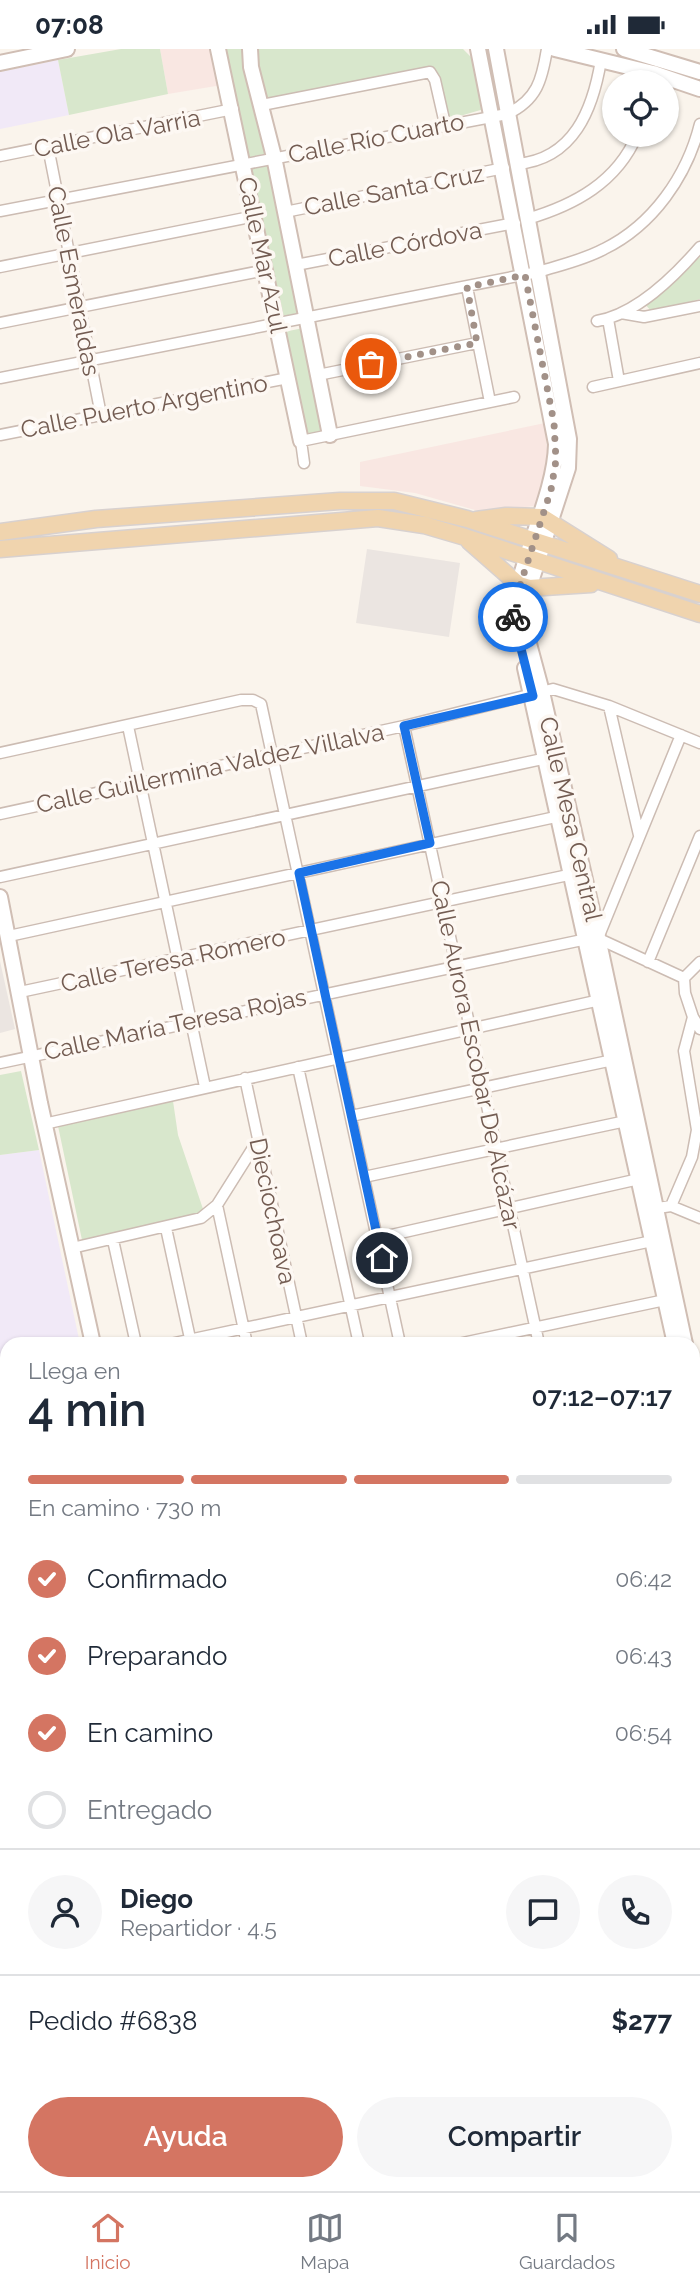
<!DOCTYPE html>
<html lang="es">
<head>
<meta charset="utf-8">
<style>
  body { margin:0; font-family:Raleway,sans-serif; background:#f6f6f7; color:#1f2937; height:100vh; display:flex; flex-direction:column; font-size:26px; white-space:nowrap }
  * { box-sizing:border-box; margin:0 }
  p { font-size:23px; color:#747a83 }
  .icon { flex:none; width:38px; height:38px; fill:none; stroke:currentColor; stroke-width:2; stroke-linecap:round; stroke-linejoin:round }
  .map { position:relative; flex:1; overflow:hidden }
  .side { position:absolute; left:0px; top:1288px; width:700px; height:854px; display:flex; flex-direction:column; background:#fff; border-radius:21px 21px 0 0; box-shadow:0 2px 5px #0004 }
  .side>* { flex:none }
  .controls { position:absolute; left:602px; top:21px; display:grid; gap:14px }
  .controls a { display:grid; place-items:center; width:77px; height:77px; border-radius:50%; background:#fff; box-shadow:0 2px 5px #0004; font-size:35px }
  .pin { position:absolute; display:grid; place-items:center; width:60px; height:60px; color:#fff; margin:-30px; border:4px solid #fff; border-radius:50%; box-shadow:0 2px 7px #0007 }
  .courier { position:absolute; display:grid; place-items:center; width:70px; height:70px; margin:-35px; border:5px solid #1a73e8; border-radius:50%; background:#fff; color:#222; box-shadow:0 2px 9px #0007 }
  .headline em { font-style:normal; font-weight:600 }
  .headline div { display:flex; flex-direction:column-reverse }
  .headline { display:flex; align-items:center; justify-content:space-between; height:119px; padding:0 28px }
  h1 { font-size:46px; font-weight:600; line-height:52px }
  .bar { display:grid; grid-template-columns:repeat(4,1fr); gap:10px 7px; align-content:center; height:84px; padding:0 28px }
  .bar i { height:9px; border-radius:5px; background:#e0e1e3 }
  .bar .on { background:#d47562 }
  .bar p { grid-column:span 4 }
  .line { display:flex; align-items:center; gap:18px; padding:0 28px; border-top:2px solid #e0e1e3 }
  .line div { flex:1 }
  .round { display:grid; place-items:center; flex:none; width:74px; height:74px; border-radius:37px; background:#f6f6f7 }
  ol { padding:0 28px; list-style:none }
  li { display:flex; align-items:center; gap:21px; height:77px }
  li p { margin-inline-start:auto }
  li .icon { padding:7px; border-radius:50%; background:#d47562; color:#fff; stroke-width:4 }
  li:last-child { color:#747a83 }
  li i { width:38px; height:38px; border:4px solid #e0e1e3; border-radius:50% }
  .primary-button { display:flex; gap:14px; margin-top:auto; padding:14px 28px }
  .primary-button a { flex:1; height:80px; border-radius:42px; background:#d47562; color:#fff; font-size:28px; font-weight:600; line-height:80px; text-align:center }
  .primary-button a+a { background:#f6f6f7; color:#1f2937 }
  .status { display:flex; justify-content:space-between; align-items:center; height:49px; padding:0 35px; background:#fff; direction:ltr }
  .status svg { height:19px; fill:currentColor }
  .dock { display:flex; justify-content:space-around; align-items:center; height:98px; border-top:2px solid #e0e1e3; background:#fff; font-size:19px; color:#747a83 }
  .dock a { display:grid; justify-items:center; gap:4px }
  .dock .on { color:#d47562 }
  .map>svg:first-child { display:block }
  .commercial { fill:#f9e7e2 }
  .industrial { fill:#ebe5e1 }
  .education { fill:#f1e9f7 }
  .green { fill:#d8e7cc }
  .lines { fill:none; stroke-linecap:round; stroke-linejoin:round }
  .street-casing { stroke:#ccbcb3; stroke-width:13 }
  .secondary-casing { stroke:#d0beb4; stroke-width:18 }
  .primary-casing { stroke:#d8d1cf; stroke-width:19 }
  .street { stroke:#fff; stroke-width:10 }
  .secondary { stroke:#fff; stroke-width:14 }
  .primary { stroke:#f0d4ae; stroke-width:16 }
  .done { stroke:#a29188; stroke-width:7; stroke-dasharray:0 12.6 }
  .route { stroke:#1a73e8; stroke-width:9 }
  .labels { text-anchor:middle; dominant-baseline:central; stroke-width:7; stroke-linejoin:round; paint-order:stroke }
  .street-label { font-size:24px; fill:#735c52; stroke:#fdf8f3 }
</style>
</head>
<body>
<div class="status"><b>07:08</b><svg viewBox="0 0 49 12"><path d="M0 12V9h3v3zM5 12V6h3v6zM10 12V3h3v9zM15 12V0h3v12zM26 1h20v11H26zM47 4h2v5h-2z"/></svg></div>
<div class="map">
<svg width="700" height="2142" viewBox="0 0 700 2142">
  <rect width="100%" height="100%" fill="#faf4ec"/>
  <path class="commercial" d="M 160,0 L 211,0 L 222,36 L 168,45 Z
    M 545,374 L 548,413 L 539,452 L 535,457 L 482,463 L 415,444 L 360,437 L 360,413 Z"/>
  <path class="industrial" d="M 367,500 L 460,514 L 449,588 L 356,574 Z
    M 0,912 L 15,980 L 0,984 Z"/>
  <path class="education" d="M 58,11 L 69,66 L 0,80 L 0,23 Z
    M 39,1101 L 80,1295 L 7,1295 L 7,1530 L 0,1531 L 0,1106 Z"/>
  <path class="green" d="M 121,0 L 160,0 L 168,45 L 69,66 L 58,11 Z
    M 223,0 L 247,0 L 268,104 L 247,109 Z
    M 255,0 L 463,0 L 473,10 L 484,60 L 453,69 L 445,64 L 429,19 L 425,18 L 267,51 L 261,42 Z
    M 270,115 L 300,259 L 298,264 L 284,267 L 281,264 L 250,120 Z
    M 700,208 L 700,250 L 652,263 L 643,253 Z
    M 303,279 L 324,379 L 320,384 L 307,386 L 284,283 Z
    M 21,1022 L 39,1101 L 0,1106 L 0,1026 Z
    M 173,1052 L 178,1086 L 203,1160 L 195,1168 L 82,1191 L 58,1077 Z"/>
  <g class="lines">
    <g class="street-casing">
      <path id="street" d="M 262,56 L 430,23 L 435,31 L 445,75
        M 48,98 L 101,366
        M 0,107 L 233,60
        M 517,115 C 574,110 593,60 601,11
        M 0,162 L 507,65 C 537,51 542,31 547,0
        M 285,163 L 504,119
        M 527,170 C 575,156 617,133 637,86
        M 296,216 L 515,174
        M 0,218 L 255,167
        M 467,238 L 490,353
        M 621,264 L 644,268 L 700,257
        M 608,270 L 619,332
        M 597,272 C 637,265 674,228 700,198
        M 0,274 L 266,221
        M 318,326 L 477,294
        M 0,329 L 538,223 C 560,216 584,211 604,200 C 653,176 687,127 700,75
        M 593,338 L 700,314
        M 0,386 L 288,329
        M 304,414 L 301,392 L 514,348
        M 609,657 L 639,786
        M 128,677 L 205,1038
        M 404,677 L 539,1295
        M 0,704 L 241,651 L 253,651 L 261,655 L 400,1295
        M 0,765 L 404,677 L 553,640 L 609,657 L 700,694
        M 0,828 L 547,709
        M 9,887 L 560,767
        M 598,889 L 681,686
        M 648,913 L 700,787
        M 684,929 L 700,913
        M 20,943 L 573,825
        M 693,968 L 700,980
        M 0,1014 L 587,890 L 597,889 L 684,929
        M 298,1018 L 359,1295
        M 245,1029 L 302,1295
        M 351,1067 L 613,1011
        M 44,1075 L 600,951
        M 364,1128 L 626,1072
        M 217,1156 L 247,1295
        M 671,1157 L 692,1108 L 697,1081 L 684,1002 L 693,968 L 685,944 L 684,929
        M 651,1160 L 671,1157 L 700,1169
        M 166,1179 L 191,1294
        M 378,1189 L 639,1130
        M 113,1191 L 136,1295
        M 72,1199 L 201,1169 L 217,1156 L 258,1091
        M 170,1295 L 652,1192
        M 458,1295 L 665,1251
        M 693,1549 L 700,1547
        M 693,1558 L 700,1590
        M 0,1653 L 7,1651
        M 0,1742 L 7,1741
        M 693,1769 L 700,1767
        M 0,1776 L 7,1810
        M 693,1841 L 700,1839
        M 0,1859 L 7,1857
        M 693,1912 L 700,1910
        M 0,1918 L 7,1916
        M 0,1972 L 7,1970
        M 693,1983 L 700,1981
        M 0,2028 L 7,2026
        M 693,2033 L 700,2025
        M 693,2090 L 700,2094
        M 385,2135 L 389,2142
        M 596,2135 L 598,2142
        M 284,2142 L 320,2135
        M 530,2142 L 531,2135
        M 638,2142 L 640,2135"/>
    </g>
    <g class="secondary-casing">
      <path id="secondary" d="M 218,0 L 301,392
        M 250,0 L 251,18 L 274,108 L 330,386
        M 478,0 L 556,395 C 555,455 505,533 516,583
        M 496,0 L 569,390 L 568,419 L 527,545 L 524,576 L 542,643 L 594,870 L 685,1295
        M 555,0 L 653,24 L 700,40
        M 624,0 L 700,23
        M 0,14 L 67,0
        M 525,619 L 675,1295
        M 0,848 L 40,1054 L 93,1295
        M 693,1330 L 700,1363
        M 693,1378 L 700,1411
        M 0,1561 L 7,1559
        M 693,1698 L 700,1697
        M 0,1822 L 7,1820
        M 0,2071 L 7,2073
        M 0,2102 L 7,2103
        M 83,2135 L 95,2142
        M 130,2135 L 139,2142
        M 447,2135 L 450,2142"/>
    </g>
    <g class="primary-casing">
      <path id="primary" d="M 476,471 L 506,467 L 542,468 L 609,510
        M 0,483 L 96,470 L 340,452 L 394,452 L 467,470 L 700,545
        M 469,492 L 519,536 L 529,539 L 591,535
        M 0,500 L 378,469 L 424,476 L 465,488 L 700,565"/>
    </g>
    <use href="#street" class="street"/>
    <use href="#secondary" class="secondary"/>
    <use href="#primary" class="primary"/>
  </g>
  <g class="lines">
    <path class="done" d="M 371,315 L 477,294 L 467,238 L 525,226 L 554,374 L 556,411 L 551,441 L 514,555 L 513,568"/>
    <path class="route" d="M 382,1209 L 299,824 L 430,794 L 404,677 L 533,647 L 513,568"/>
  </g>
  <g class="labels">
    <g class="street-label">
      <text transform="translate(117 84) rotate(-11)">Calle Ola Varria</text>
      <text transform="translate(376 89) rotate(-11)">Calle Río Cuarto</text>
      <text transform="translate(394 141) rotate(-11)">Calle Santa Cruz</text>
      <text transform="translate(405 195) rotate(-11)">Calle Córdova</text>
      <text transform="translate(263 206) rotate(78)">Calle Mar Azul</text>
      <text transform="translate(74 232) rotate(79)">Calle Esmeraldas</text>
      <text transform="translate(144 357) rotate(-11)">Calle Puerto Argentino</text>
      <text transform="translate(210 719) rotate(-12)">Calle Guillermina Valdez Villalva</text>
      <text transform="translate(571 770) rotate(77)">Calle Mesa Central</text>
      <text transform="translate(173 911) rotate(-12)">Calle Teresa Romero</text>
      <text transform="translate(175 975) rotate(-12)">Calle María Teresa Rojas</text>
      <text transform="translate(476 1006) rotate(78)">Calle Aurora Escobar De Alcázar</text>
      <text transform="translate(273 1162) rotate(78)">Dieciochoava</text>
    </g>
  </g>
</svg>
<div class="controls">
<a><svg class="icon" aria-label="locate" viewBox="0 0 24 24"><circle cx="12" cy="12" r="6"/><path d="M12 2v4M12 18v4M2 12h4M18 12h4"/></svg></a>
</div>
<div class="pin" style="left:371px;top:315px;background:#ea580c"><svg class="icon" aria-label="bag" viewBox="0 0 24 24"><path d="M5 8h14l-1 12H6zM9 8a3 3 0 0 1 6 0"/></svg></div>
<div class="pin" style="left:382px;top:1209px;background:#1f2937"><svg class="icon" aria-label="home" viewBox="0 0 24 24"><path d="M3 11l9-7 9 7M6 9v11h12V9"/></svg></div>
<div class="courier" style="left:513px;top:568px"><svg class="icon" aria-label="bike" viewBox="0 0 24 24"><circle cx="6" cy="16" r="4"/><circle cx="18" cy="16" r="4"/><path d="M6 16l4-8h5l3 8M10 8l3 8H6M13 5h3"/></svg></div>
<section class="side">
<div class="headline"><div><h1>4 min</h1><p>Llega en</p></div><em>07:12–07:17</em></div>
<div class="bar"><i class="on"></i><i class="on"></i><i class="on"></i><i></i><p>En camino · 730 m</p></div>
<ol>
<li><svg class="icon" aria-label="check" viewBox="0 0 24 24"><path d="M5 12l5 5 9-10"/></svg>Confirmado<p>06:42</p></li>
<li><svg class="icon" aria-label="check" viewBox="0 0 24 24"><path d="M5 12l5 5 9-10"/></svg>Preparando<p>06:43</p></li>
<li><svg class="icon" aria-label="check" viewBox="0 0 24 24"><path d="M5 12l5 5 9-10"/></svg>En camino<p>06:54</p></li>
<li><i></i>Entregado</li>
</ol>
<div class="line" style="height:126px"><a class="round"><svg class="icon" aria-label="person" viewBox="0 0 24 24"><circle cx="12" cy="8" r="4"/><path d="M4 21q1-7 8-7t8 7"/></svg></a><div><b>Diego</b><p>Repartidor · 4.5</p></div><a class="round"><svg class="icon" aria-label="chat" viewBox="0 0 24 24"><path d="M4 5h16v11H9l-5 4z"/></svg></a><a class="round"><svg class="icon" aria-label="phone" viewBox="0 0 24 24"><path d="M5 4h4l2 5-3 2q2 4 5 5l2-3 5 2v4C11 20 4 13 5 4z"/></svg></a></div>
<div class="line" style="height:91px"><div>Pedido #6838</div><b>$277</b></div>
<div class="primary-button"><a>Ayuda</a><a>Compartir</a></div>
</section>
</div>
<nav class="dock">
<a class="on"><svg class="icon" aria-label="home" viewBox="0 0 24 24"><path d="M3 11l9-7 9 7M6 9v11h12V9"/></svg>Inicio</a>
<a><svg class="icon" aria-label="map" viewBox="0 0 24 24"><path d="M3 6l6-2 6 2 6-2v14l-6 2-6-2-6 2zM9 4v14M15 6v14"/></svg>Mapa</a>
<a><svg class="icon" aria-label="saved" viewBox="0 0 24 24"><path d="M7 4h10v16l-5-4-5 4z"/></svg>Guardados</a>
</nav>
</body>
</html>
